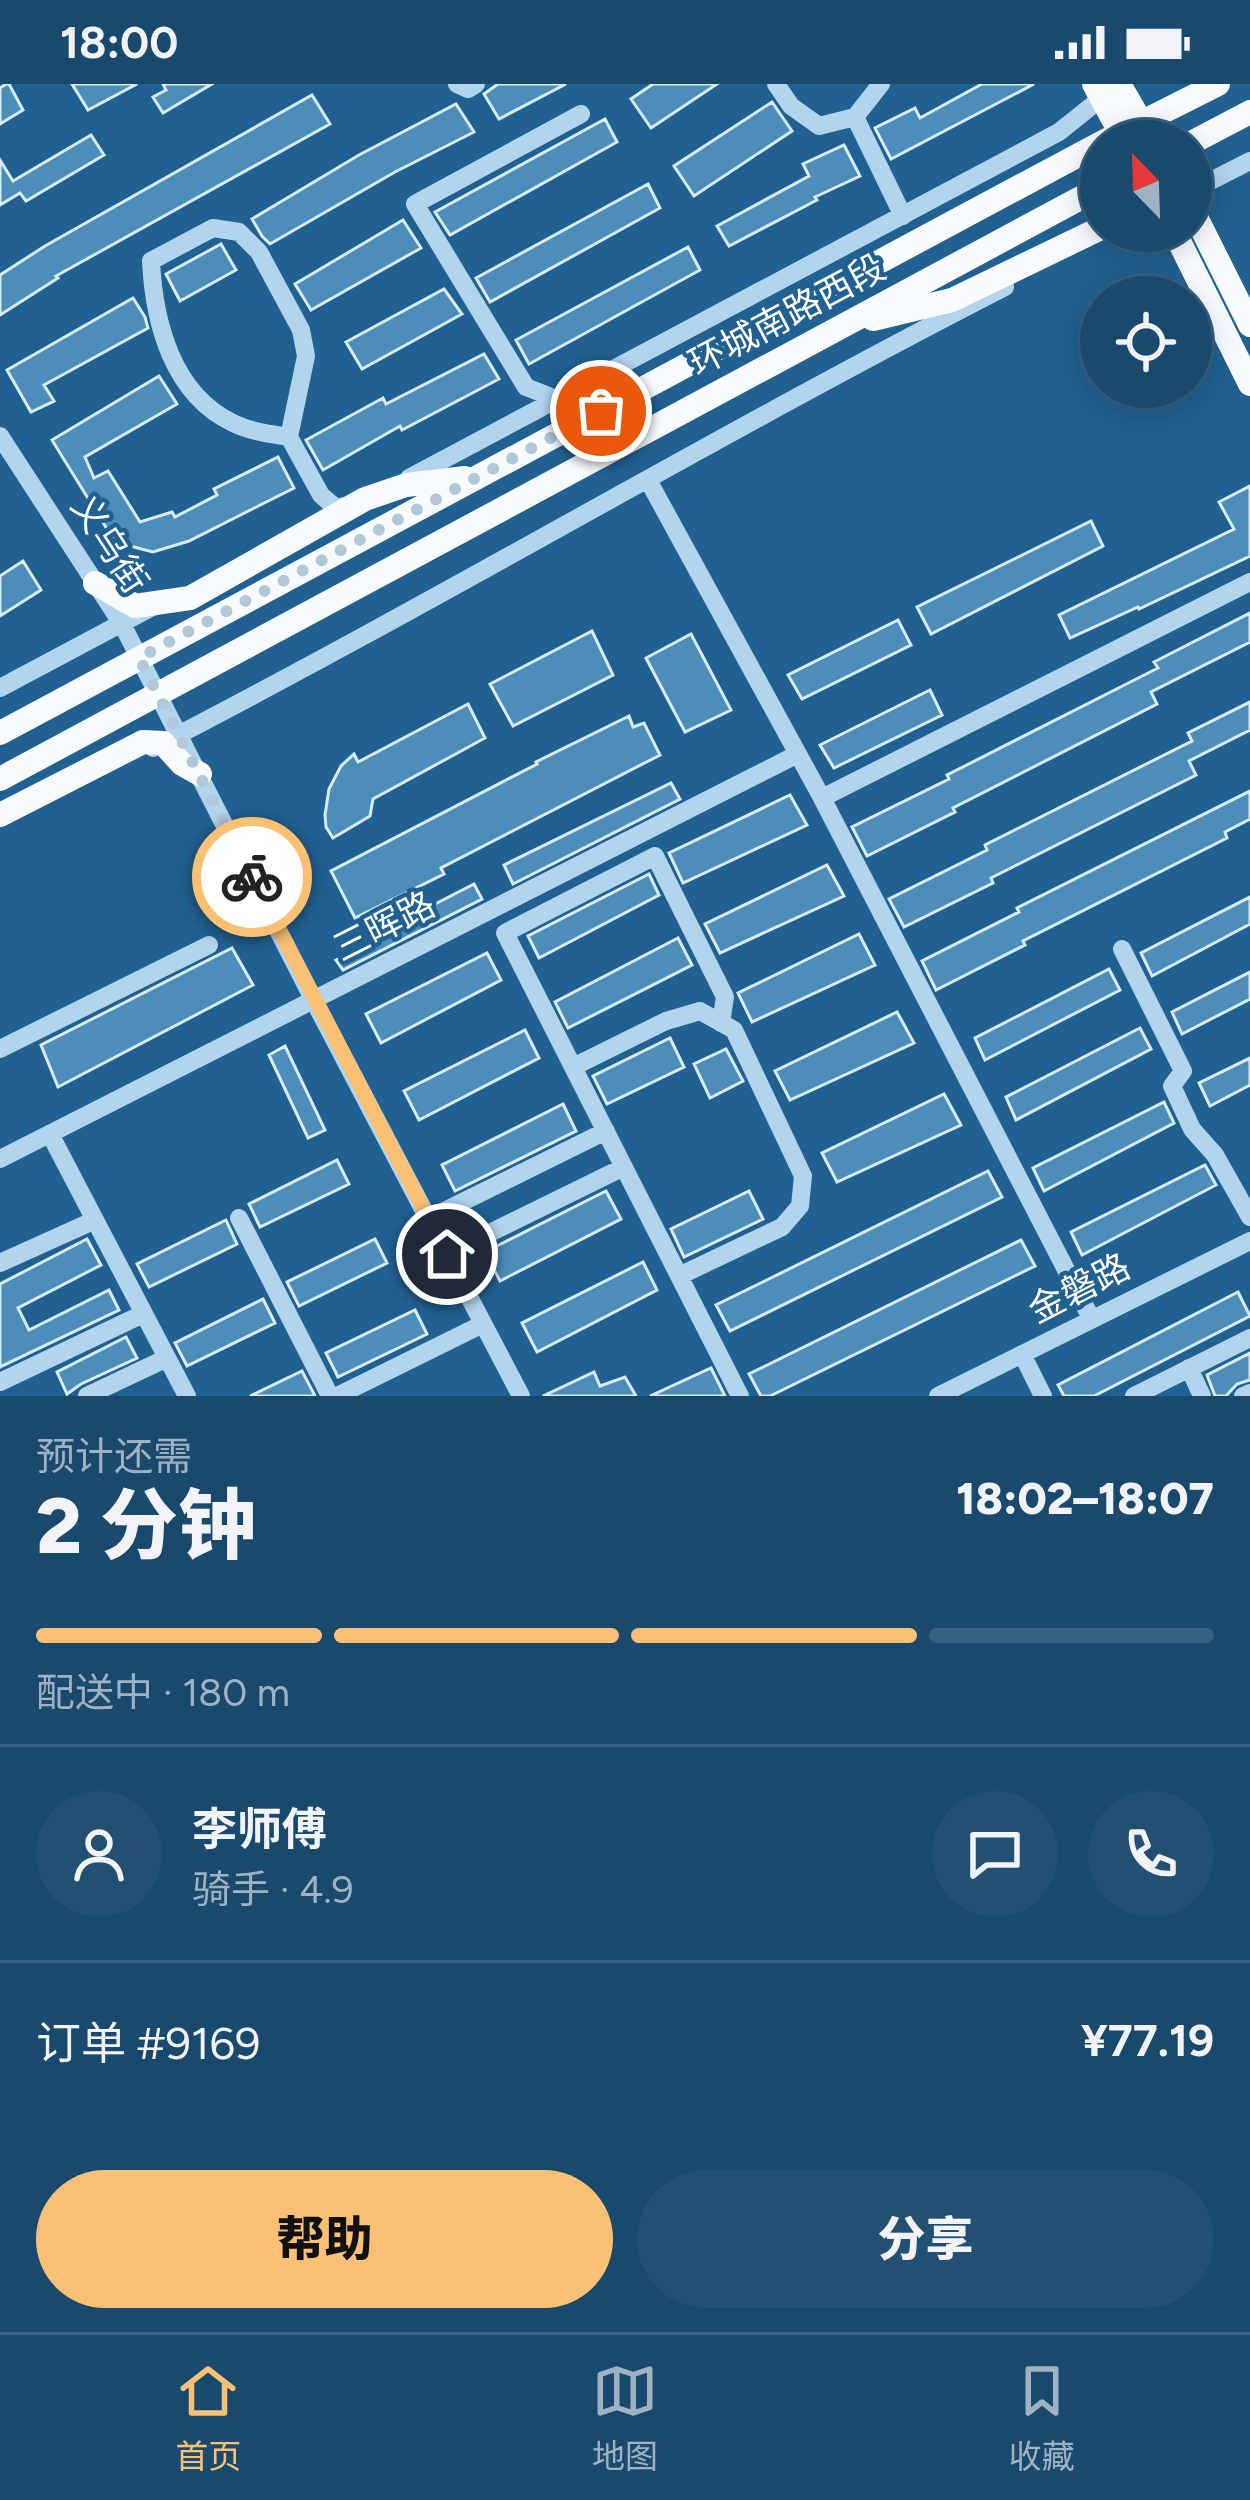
<!DOCTYPE html>
<html lang="zh">
<head>
<meta charset="utf-8">
<style>
  body { margin:0; font-family:Figtree,"Noto Sans SC",sans-serif; background:#225072; color:#f1f3f6; height:100vh; display:flex; flex-direction:column; font-size:45px; white-space:nowrap }
  * { box-sizing:border-box; margin:0 }
  p { font-size:39px; color:#9fb2c2 }
  .icon { flex:none; width:66px; height:66px; fill:none; stroke:currentColor; stroke-width:2; stroke-linecap:round; stroke-linejoin:round }
  .map { position:relative; height:1312px; overflow:hidden }
  .drawer { display:flex; flex-direction:column; background:#19496d; flex:1 }
  .drawer>* { flex:none }
  .needle { width:78px; rotate:337deg }
  .buttons { position:absolute; left:1080px; top:36px; display:grid; gap:24px }
  .buttons a { display:grid; place-items:center; width:132px; height:132px; border-radius:50%; background:#19496d; box-shadow:0 6px 30px #0003,0 0 0 3px #376180; font-size:60px }
  .pin { position:absolute; display:grid; place-items:center; width:102px; height:102px; color:#fff; margin:-51px; border:6px solid #fff; border-radius:50%; box-shadow:0 3px 12px #0007 }
  .courier { position:absolute; display:grid; place-items:center; width:120px; height:120px; margin:-60px; border:9px solid #fac073; border-radius:50%; background:#fff; color:#222; box-shadow:0 3px 15px #0007 }
  .overview em { font-style:normal; font-weight:800 }
  .overview div { display:flex; flex-direction:column-reverse }
  .overview { display:flex; align-items:center; justify-content:space-between; height:204px; padding:0 36px }
  h1 { font-size:78px; font-weight:800; line-height:90px }
  .bar { display:grid; grid-template-columns:repeat(4,1fr); gap:18px 12px; align-content:center; height:144px; padding:0 36px }
  .bar i { height:15px; border-radius:9px; background:#376180 }
  .bar .active { background:#fac073 }
  .bar p { grid-column:span 4 }
  .line { display:flex; align-items:center; gap:30px; padding:0 36px; border-top:3px solid #376180 }
  .line div { flex:1 }
  .round { display:grid; place-items:center; flex:none; width:126px; height:126px; border-radius:63px; background:#225072 }
  .action { display:flex; gap:24px; margin-top:auto; padding:24px 36px }
  .action a { flex:1; height:138px; border-radius:72px; background:#fac073; color:#111; font-size:48px; font-weight:800; line-height:138px; text-align:center }
  .action a+a { background:#225072; color:#f1f3f6 }
  .status { display:flex; justify-content:space-between; align-items:center; height:84px; padding:0 60px; background:#19496d; direction:ltr }
  .status svg { height:33px; fill:currentColor }
  .dock { display:flex; justify-content:space-around; align-items:center; height:168px; border-top:3px solid #376180; background:#19496d; font-size:33px; color:#9fb2c2 }
  .dock a { display:grid; justify-items:center; gap:6px }
  .dock .active { color:#fac073 }
  .map>svg:first-child { display:block }
  .building { fill:#4d8db9; stroke:#d7ebf9; stroke-width:3 }
  .lines { fill:none; stroke-linecap:round; stroke-linejoin:round }
  .minor { stroke:#b2d4ed; stroke-width:18 }
  .major { stroke:#f8fbff; stroke-width:24 }
  .done { stroke:#b1c8d8; stroke-width:12; stroke-dasharray:0 21.6 }
  .route { stroke:#fac073; stroke-width:15 }
  .labels { text-anchor:middle; dominant-baseline:central; stroke-width:9; stroke-linejoin:round; paint-order:stroke }
  .street-label { font-size:36px; fill:#fff; stroke:#216191 }
</style>
</head>
<body>
<div class="status"><b>18:00</b><svg viewBox="0 0 49 12"><path d="M0 12V9h3v3zM5 12V6h3v6zM10 12V3h3v9zM15 12V0h3v12zM26 1h20v11H26zM47 4h2v5h-2z"/></svg></div>
<div class="map">
<svg width="1250" height="1312" viewBox="0 0 1250 1312">
  <rect width="100%" height="100%" fill="#216191"/>
  <path class="building" d="M 6,0 L 9,0 L 23,26 L 0,40 L 0,4 Z
    M 72,0 L 137,0 L 88,26 Z
    M 163,0 L 212,0 L 163,29 L 153,13 L 166,6 Z
    M 498,0 L 566,0 L 499,35 L 484,10 Z
    M 653,0 L 717,0 L 651,44 L 631,15 Z
    M 982,0 L 1034,0 L 891,75 L 875,44 L 915,24 L 920,34 Z
    M 312,11 L 330,40 L 56,192 L 58,194 L 0,231 L 0,191 L 45,162 Z
    M 772,18 L 792,47 L 694,112 L 674,82 Z
    M 456,20 L 474,48 L 395,88 L 270,160 L 262,152 L 252,135 L 359,71 Z
    M 605,35 L 617,58 L 450,151 L 435,128 Z
    M 91,51 L 104,71 L 26,117 L 20,109 L 0,121 L 0,76 L 13,97 Z
    M 844,61 L 860,92 L 815,113 L 817,116 L 729,162 L 717,142 L 809,92 L 803,80 Z
    M 648,100 L 660,124 L 490,218 L 476,194 Z
    M 403,136 L 421,164 L 311,226 L 295,200 Z
    M 221,160 L 236,186 L 180,217 L 166,190 Z
    M 688,163 L 700,186 L 529,280 L 516,256 Z
    M 444,205 L 462,230 L 362,285 L 346,258 Z
    M 133,214 L 145,233 L 148,244 L 44,301 L 54,317 L 31,328 L 7,286 Z
    M 484,270 L 499,295 L 402,346 L 400,342 L 323,386 L 306,356 L 383,314 L 386,320 Z
    M 159,292 L 177,320 L 85,373 L 94,394 L 108,387 L 140,438 L 172,428 L 175,433 L 217,411 L 214,405 L 278,373 L 294,404 L 189,457 L 153,468 L 130,462 L 110,450 L 52,356 Z
    M 1250,402 L 1250,472 L 1139,525 L 1138,523 L 1070,554 L 1059,531 L 1234,445 L 1219,418 Z
    M 1091,437 L 1103,462 L 931,550 L 917,523 Z
    M 23,477 L 41,506 L 0,532 L 0,492 Z
    M 1250,529 L 1250,558 L 1151,608 L 1157,620 L 953,724 L 955,728 L 867,772 L 852,743 L 949,695 L 947,691 L 1158,584 L 1154,578 Z
    M 898,536 L 911,561 L 802,615 L 788,591 Z
    M 592,547 L 613,591 L 513,642 L 490,600 Z
    M 691,550 L 731,626 L 685,648 L 646,574 Z
    M 930,606 L 942,631 L 834,684 L 820,661 Z
    M 1250,618 L 1250,646 L 1189,677 L 1196,691 L 991,794 L 993,799 L 904,843 L 889,815 L 987,766 L 985,761 L 1192,657 L 1188,649 Z
    M 468,620 L 485,654 L 373,715 L 370,732 L 333,754 L 326,743 L 325,731 L 329,705 L 341,682 L 354,670 L 358,678 Z
    M 629,632 L 633,643 L 644,639 L 660,671 L 441,784 L 444,790 L 355,834 L 331,787 L 537,680 L 536,678 Z
    M 671,699 L 680,715 L 513,800 L 504,781 Z
    M 1250,707 L 1250,735 L 1225,748 L 1227,754 L 1023,857 L 1025,861 L 936,906 L 922,877 L 1019,828 L 1017,824 Z
    M 790,711 L 807,741 L 683,799 L 669,769 Z
    M 827,781 L 844,812 L 720,869 L 705,840 Z
    M 649,790 L 659,811 L 539,874 L 528,852 Z
    M 474,800 L 482,815 L 343,886 L 336,876 L 383,853 L 381,848 Z
    M 1250,813 L 1250,840 L 1152,892 L 1141,869 Z
    M 859,850 L 875,881 L 752,938 L 738,909 Z
    M 678,854 L 692,881 L 568,944 L 555,918 Z
    M 232,864 L 253,901 L 58,1003 L 41,961 Z
    M 487,869 L 501,896 L 381,959 L 366,930 Z
    M 1109,885 L 1120,906 L 985,976 L 975,954 Z
    M 1250,888 L 1250,915 L 1182,950 L 1172,928 Z
    M 897,928 L 914,959 L 790,1016 L 775,987 Z
    M 1140,944 L 1151,965 L 1016,1036 L 1006,1013 Z
    M 525,946 L 539,974 L 419,1036 L 404,1007 Z
    M 670,954 L 684,983 L 607,1020 L 593,992 Z
    M 285,962 L 325,1046 L 308,1054 L 269,971 Z
    M 726,965 L 743,997 L 710,1014 L 694,980 Z
    M 1250,974 L 1250,1001 L 1210,1022 L 1199,999 Z
    M 944,1010 L 961,1041 L 837,1098 L 822,1069 Z
    M 1164,1018 L 1174,1039 L 1044,1107 L 1033,1084 Z
    M 563,1020 L 576,1047 L 455,1107 L 442,1081 Z
    M 337,1076 L 349,1100 L 260,1143 L 249,1120 Z
    M 1205,1081 L 1216,1101 L 1082,1171 L 1071,1148 Z
    M 988,1087 L 1002,1113 L 730,1247 L 716,1221 Z
    M 606,1107 L 621,1135 L 500,1197 L 485,1168 Z
    M 749,1107 L 763,1135 L 684,1173 L 671,1145 Z
    M 226,1136 L 237,1160 L 149,1203 L 137,1180 Z
    M 87,1155 L 101,1181 L 18,1224 L 29,1246 L 109,1206 L 119,1226 L 0,1283 L 0,1200 Z
    M 375,1155 L 387,1179 L 299,1222 L 287,1198 Z
    M 1021,1156 L 1035,1182 L 770,1312 L 761,1312 L 749,1290 Z
    M 643,1178 L 657,1206 L 537,1268 L 522,1239 Z
    M 1238,1208 L 1250,1232 L 1094,1312 L 1064,1312 L 1058,1301 Z
    M 263,1215 L 275,1239 L 187,1282 L 175,1259 Z
    M 415,1226 L 427,1250 L 338,1293 L 326,1269 Z
    M 126,1253 L 137,1274 L 81,1300 L 67,1310 L 57,1288 Z
    M 1250,1269 L 1250,1296 L 1237,1300 L 1226,1312 L 1215,1312 L 1207,1291 Z
    M 711,1284 L 725,1312 L 650,1312 Z
    M 302,1287 L 315,1312 L 250,1312 Z
    M 594,1288 L 600,1302 L 625,1293 L 636,1312 L 543,1312 Z"/>
  <g class="lines">
    <path class="minor" d="M 457,0 L 468,5 L 476,0
      M 776,0 L 791,22 L 819,42 L 855,33 L 881,0
      M 855,33 L 903,132
      M 1191,107 L 1250,77
      M 559,316 L 526,303 L 415,120 L 581,30
      M 0,352 L 122,540 L 313,915 L 521,1312
      M 289,353 C 271,350 251,348 233,339 C 172,310 154,238 151,177 L 213,144 L 239,148 L 259,168 L 301,246 L 306,272 L 289,353 L 321,411 L 336,424 L 353,420
      M 409,394 L 1059,48 L 1109,8
      M 648,396 L 822,714 L 1091,1234
      M 0,604 L 154,522
      M 153,664 C 440,516 718,350 1005,203
      M 822,714 L 1250,498
      M 1122,865 L 1183,987 L 1172,1002 L 1192,1045 L 1215,1071 L 1250,1133
      M 721,939 L 725,913 L 655,772 L 505,849 L 740,1312
      M 0,965 L 209,861
      M 573,983 L 666,937 L 700,927 L 734,946 L 803,1092 L 800,1122 L 782,1143 L 679,1192
      M 50,1050 L 187,1312
      M 0,1075 L 798,670
      M 239,1134 L 330,1312
      M 428,1135 L 606,1047
      M 447,1170 L 624,1083
      M 0,1179 L 93,1137
      M 1022,1270 L 1043,1312
      M 1189,1284 L 1202,1312
      M 0,1298 L 143,1230
      M 87,1312 L 167,1274
      M 337,1312 L 483,1240
      M 938,1312 L 1250,1157
      M 1134,1312 L 1250,1254
      M 1243,1312 L 1250,1309"/>
    <path class="major" d="M 1094,0 L 1125,57
      M 1119,0 L 1152,57
      M 1105,57 L 1218,0
      M 1191,59 L 1250,28
      M 1191,123 L 1250,241
      M 1174,147 L 1250,300
      M 873,235 L 952,216 L 1101,144
      M 95,499 L 135,522 L 190,514 L 365,415 L 406,401 L 465,394
      M 0,649 L 1101,59
      M 0,695 L 1101,103
      M 0,731 L 143,658 L 163,659 L 182,680 L 200,690"/>
  </g>
  <g class="lines">
    <path class="done" d="M 252,793 L 139,574 L 601,327"/>
    <path class="route" d="M 252,793 L 447,1170"/>
  </g>
  <g class="labels">
    <g class="street-label">
      <text transform="translate(787 231) rotate(-28)">环城南路西段</text>
      <text transform="translate(110 460) rotate(57)">义乌街</text>
      <text transform="translate(384 842) rotate(-27)">三晖路</text>
      <text transform="translate(1079 1204) rotate(-27)">金磐路</text>
    </g>
  </g>
</svg>
<div class="buttons">
<a><svg class="needle" viewBox="-14 -14 28 28"><path d="M0-13l5 13h-10z" fill="#e53935"/><path d="M0 13l5-13h-10z" fill="#9fb2c2"/></svg></a>
<a><svg class="icon" aria-label="locate" viewBox="0 0 24 24"><circle cx="12" cy="12" r="6"/><path d="M12 2v4M12 18v4M2 12h4M18 12h4"/></svg></a>
</div>
<div class="pin" style="left:601px;top:327px;background:#ea580c"><svg class="icon" aria-label="bag" viewBox="0 0 24 24"><path d="M5 8h14l-1 12H6zM9 8a3 3 0 0 1 6 0"/></svg></div>
<div class="pin" style="left:447px;top:1170px;background:#1f2937"><svg class="icon" aria-label="home" viewBox="0 0 24 24"><path d="M3 11l9-7 9 7M6 9v11h12V9"/></svg></div>
<div class="courier" style="left:252px;top:793px"><svg class="icon" aria-label="bike" viewBox="0 0 24 24"><circle cx="6" cy="16" r="4"/><circle cx="18" cy="16" r="4"/><path d="M6 16l4-8h5l3 8M10 8l3 8H6M13 5h3"/></svg></div>
</div>
<section class="drawer">
<div class="overview"><div><h1>2 分钟</h1><p>预计还需</p></div><em>18:02–18:07</em></div>
<div class="bar"><i class="active"></i><i class="active"></i><i class="active"></i><i></i><p>配送中 · 180 m</p></div>
<div class="line" style="height:216px"><a class="round"><svg class="icon" aria-label="person" viewBox="0 0 24 24"><circle cx="12" cy="8" r="4"/><path d="M4 21q1-7 8-7t8 7"/></svg></a><div><b>李师傅</b><p>骑手 · 4.9</p></div><a class="round"><svg class="icon" aria-label="chat" viewBox="0 0 24 24"><path d="M4 5h16v11H9l-5 4z"/></svg></a><a class="round"><svg class="icon" aria-label="phone" viewBox="0 0 24 24"><path d="M5 4h4l2 5-3 2q2 4 5 5l2-3 5 2v4C11 20 4 13 5 4z"/></svg></a></div>
<div class="line" style="height:156px"><div>订单 #9169</div><b>¥77.19</b></div>
<div class="action"><a>帮助</a><a>分享</a></div>
</section>
<nav class="dock">
<a class="active"><svg class="icon" aria-label="home" viewBox="0 0 24 24"><path d="M3 11l9-7 9 7M6 9v11h12V9"/></svg>首页</a>
<a><svg class="icon" aria-label="map" viewBox="0 0 24 24"><path d="M3 6l6-2 6 2 6-2v14l-6 2-6-2-6 2zM9 4v14M15 6v14"/></svg>地图</a>
<a><svg class="icon" aria-label="saved" viewBox="0 0 24 24"><path d="M7 4h10v16l-5-4-5 4z"/></svg>收藏</a>
</nav>
</body>
</html>
